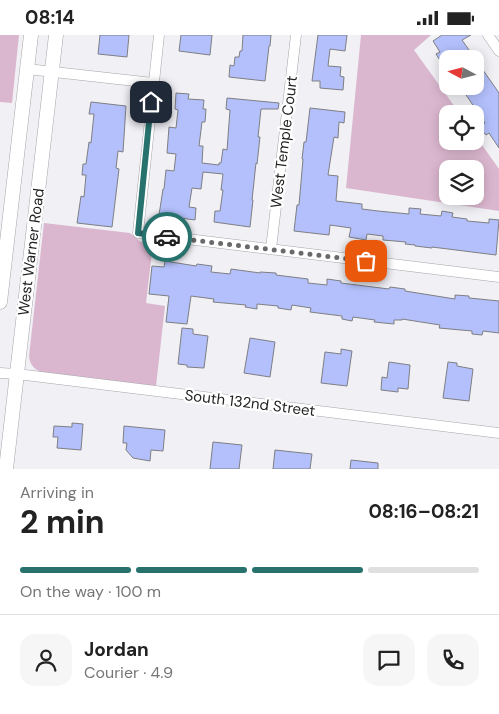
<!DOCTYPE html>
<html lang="en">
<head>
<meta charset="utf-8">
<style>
  body { margin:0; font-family:"DM Sans",sans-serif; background:#f6f6f6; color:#222; height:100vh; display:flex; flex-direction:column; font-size:19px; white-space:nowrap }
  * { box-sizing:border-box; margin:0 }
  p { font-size:16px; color:#767676 }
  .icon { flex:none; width:28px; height:28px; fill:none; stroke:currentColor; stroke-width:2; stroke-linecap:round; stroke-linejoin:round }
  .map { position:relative; height:434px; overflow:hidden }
  .drawer { display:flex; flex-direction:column; background:#fff; flex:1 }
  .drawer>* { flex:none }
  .needle { width:32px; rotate:277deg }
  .controls { position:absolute; left:439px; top:15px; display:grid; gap:10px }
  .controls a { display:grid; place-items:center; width:45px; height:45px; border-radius:10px; background:#fff; box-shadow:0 2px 12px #0003; font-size:25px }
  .pin { position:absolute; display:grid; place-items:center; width:42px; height:42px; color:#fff; margin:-21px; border-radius:10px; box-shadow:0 2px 8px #0006 }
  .courier { position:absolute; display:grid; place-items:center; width:50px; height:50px; margin:-25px; border:4px solid #28726e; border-radius:50%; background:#fff; color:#222; box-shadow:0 1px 6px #0007 }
  .headline em { font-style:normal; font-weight:700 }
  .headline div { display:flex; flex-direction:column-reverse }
  .headline { display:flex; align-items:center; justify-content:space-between; height:85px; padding:0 20px }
  h1 { font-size:32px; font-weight:700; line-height:38px }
  .bar { display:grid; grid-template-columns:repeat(4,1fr); gap:8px 5px; align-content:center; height:60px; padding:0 20px }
  .bar i { height:6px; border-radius:4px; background:#e0e0e0 }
  .bar .active { background:#28726e }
  .bar p { grid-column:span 4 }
  .line { display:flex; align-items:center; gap:12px; padding:0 20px; border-top:1px solid #e0e0e0 }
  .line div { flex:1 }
  .round { display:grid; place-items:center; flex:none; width:52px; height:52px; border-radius:15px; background:#f6f6f6 }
  .status { display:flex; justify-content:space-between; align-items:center; height:35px; padding:0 25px; background:#fff; direction:ltr }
  .status svg { height:14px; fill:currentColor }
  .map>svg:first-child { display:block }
  .green { fill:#dbb7cf; fill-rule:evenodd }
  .building { fill:#b3c0fb; stroke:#7e7f83 }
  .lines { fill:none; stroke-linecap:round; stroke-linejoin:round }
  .minor-casing { stroke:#a6a5a9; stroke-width:11 }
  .secondary-casing { stroke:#a6a5a9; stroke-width:15 }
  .minor { stroke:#fff; stroke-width:10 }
  .secondary { stroke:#fff; stroke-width:14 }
  .done { stroke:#6a6a6c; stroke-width:5; stroke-dasharray:0 9 }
  .route { stroke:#28726e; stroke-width:6 }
  .labels { text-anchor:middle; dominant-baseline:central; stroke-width:4.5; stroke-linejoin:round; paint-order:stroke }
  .street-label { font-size:15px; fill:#222223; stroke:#fff }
</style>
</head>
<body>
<div class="status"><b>08:14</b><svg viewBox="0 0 49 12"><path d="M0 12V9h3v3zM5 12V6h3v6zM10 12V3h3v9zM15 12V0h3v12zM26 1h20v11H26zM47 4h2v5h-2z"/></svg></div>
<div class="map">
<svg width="499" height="434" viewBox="0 0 499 434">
  <rect width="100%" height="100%" fill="#f1f0f5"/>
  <path class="green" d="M 0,0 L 19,0 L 12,68 L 0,67 Z
    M 361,0 L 431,0 L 414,15 L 460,79 L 448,79 L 448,106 L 475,106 L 475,100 L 499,134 L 499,176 L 346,153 ZM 448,134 L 475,134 L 475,161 L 448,161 Z
    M 44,188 L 130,198 L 141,207 L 153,209 L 146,268 L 165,271 L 156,351 L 41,337 C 34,334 30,330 29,321 Z"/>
  <path class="building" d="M 100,0 L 129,0 L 127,22 L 98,19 Z
    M 181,0 L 212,0 L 210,20 L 179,16 Z
    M 243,0 L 271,0 L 270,11 L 269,11 L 265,46 L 229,42 L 230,30 L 234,31 L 235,22 L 239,22 L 240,16 L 242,16 Z
    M 318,0 L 347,0 L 345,16 L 330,14 L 328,31 L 341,32 L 340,41 L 344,42 L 343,55 L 320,53 L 320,46 L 312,46 Z
    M 442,0 L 471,0 L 462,5 L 499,58 L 499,113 L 489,98 L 486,100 L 479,92 L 485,88 L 460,51 L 475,51 L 475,24 L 448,24 L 448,38 L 436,19 L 440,17 L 433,6 Z
    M 176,58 L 189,59 L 188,64 L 204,65 L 203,74 L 206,74 L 205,87 L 202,87 L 199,111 L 203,111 L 202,128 L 219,130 L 219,128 L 221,128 L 223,114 L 227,115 L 230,75 L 226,74 L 227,63 L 279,68 L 278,74 L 261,74 L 258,102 L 260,102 L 257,129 L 256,128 L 252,165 L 253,165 L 250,192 L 214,187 L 215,176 L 220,176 L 223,155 L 221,155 L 223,139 L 203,137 L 201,154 L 192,153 L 189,172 L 196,173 L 195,185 L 159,180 L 163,154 L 164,154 L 166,135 L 174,136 L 176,119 L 167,118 L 169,92 L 176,93 L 178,75 L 175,74 Z
    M 91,67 L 126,71 L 123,117 L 118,116 L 116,133 L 119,134 L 112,192 L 77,188 L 81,161 L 84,162 L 86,140 L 82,140 L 83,129 L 86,129 L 89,107 L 91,108 L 94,79 L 89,79 Z
    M 310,73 L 345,77 L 344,88 L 339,87 L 338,103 L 334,102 L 328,140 L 338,141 L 336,166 L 362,169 L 362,174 L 378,176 L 409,179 L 409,173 L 421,174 L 420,179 L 441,181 L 442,176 L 453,178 L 452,182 L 467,184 L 467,186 L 489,188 L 489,184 L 499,185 L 496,220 L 432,212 L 432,213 L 415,211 L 415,210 L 405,209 L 406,207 L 383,205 L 383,201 L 367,199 L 366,205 L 349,202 L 351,193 L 330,190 L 329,200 L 294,196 L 297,170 L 299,170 L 303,124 L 302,124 L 304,107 L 306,107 Z
    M 165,226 L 196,231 L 197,229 L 212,231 L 211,237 L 230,239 L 231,234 L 260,238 L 260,237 L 276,238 L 276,240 L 308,244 L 308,248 L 327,250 L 327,244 L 341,246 L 341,248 L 389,254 L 390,252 L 405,254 L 405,256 L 455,264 L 455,260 L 469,261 L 469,263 L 499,266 L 499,298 L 483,296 L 482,300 L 472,299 L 472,296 L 439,293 L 440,290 L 402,284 L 402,285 L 394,285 L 394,289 L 374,287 L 375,285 L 353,282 L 352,286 L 342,284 L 342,281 L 310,277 L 311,273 L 292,270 L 291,275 L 278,273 L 278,271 L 257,269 L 257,274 L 245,272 L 246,270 L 213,267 L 214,264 L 191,261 L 187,289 L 166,287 L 169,261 L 149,259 L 152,231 L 164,232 Z
    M 182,293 L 193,294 L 193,299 L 208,301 L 204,333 L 187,332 L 187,330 L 178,329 Z
    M 250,303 L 275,307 L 270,342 L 244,338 Z
    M 341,314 L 352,316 L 347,351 L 321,348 L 325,317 L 341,319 Z
    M 389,327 L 410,330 L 408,354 L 398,353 L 398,357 L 381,355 L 382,342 L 387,343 Z
    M 448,327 L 457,328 L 457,331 L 473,334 L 469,366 L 443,363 Z
    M 72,388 L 83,389 L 81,415 L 57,413 L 58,402 L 53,402 L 54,391 L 72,392 Z
    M 124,391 L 165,395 L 163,416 L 151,415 L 150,426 L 133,423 L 126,415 L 127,408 L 123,408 Z
    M 213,407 L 242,410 L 239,434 L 210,434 Z
    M 275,415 L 312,419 L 310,434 L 273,434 Z
    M 351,425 L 378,428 L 378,434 L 350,434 Z"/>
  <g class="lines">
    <g class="minor-casing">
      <path id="minor" d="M 159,0 L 138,198 L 499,242
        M 488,0 L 499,16
        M 27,34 L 153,48
        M 271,214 L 296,0
        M 0,338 L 17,339 L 499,398"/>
    </g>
    <g class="secondary-casing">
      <path id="secondary" d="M 0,267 L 31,0
        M 6,434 L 56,0"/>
    </g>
    <use href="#minor" class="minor"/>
    <use href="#secondary" class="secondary"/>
  </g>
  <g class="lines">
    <path class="done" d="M 167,202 L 366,226"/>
    <path class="route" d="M 151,67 L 138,198 L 167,202"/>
  </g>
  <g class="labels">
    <g class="street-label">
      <text transform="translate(284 107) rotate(-83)">West Temple Court</text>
      <text transform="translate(31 217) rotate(-83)">West Warner Road</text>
      <text transform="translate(250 368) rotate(7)">South 132nd Street</text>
    </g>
  </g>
</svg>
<div class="controls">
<a><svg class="needle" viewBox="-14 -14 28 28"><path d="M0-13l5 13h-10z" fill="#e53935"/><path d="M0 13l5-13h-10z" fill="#767676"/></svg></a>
<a><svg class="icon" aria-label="locate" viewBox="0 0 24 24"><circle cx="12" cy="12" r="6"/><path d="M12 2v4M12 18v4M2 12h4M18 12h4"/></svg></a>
<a><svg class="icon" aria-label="layers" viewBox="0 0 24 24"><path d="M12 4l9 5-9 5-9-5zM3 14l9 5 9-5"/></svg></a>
</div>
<div class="pin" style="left:366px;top:226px;background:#ea580c"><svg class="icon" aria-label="bag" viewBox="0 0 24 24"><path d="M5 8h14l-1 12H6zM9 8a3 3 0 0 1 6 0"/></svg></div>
<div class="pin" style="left:151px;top:67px;background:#1f2937"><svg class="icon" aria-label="home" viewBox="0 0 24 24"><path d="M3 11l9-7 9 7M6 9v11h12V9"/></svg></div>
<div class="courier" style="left:167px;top:202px"><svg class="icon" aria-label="car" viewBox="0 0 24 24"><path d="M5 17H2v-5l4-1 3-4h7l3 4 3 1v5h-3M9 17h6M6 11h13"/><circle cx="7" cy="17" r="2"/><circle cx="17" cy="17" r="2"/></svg></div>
</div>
<section class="drawer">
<div class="headline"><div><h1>2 min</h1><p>Arriving in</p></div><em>08:16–08:21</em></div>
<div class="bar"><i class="active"></i><i class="active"></i><i class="active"></i><i></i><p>On the way · 100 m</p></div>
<div class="line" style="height:90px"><a class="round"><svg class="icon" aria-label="person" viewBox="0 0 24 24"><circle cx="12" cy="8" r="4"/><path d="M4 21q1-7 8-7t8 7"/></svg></a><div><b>Jordan</b><p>Courier · 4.9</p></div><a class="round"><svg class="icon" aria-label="chat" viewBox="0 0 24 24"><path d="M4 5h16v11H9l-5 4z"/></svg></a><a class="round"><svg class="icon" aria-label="phone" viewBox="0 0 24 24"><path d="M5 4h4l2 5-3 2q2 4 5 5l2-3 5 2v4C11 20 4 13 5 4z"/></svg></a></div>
</section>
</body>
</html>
